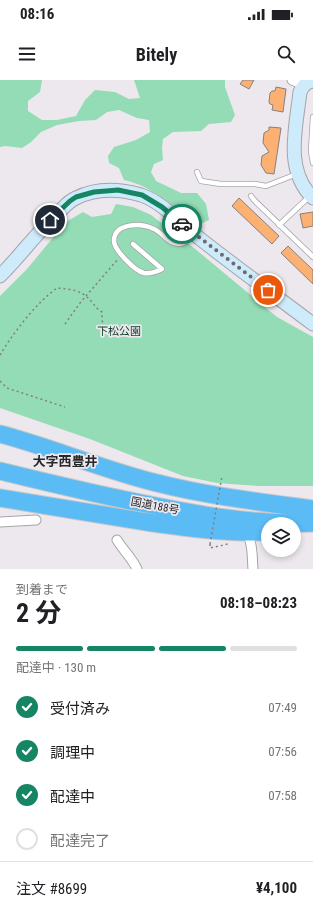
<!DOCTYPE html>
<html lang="ja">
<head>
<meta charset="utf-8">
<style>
  body { margin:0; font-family:"Roboto Condensed","Noto Sans JP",sans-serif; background:#f6f6f6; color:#202124; height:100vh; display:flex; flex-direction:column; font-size:15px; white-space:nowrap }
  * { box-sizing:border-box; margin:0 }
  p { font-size:13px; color:#757577 }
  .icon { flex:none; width:22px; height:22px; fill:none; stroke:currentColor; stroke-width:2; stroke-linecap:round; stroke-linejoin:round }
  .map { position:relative; height:489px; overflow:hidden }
  .details { display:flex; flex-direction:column; background:#fff; flex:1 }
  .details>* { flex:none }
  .buttons { position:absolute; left:261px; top:437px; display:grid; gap:8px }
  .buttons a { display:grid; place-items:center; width:40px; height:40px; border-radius:50%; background:#fff; box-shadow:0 2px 6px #0003; font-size:20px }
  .pin { position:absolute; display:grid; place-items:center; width:34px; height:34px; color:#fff; margin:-17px; border:2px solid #fff; border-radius:50%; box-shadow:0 1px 4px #0007 }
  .courier { position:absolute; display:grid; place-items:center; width:40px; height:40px; margin:-20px; border:3px solid #158563; border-radius:50%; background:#fff; color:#222; box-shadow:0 1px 5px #0007 }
  .head em { font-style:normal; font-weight:700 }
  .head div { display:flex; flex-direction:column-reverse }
  .head { display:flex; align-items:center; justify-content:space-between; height:68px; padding:0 16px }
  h1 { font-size:26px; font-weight:700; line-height:30px }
  .bar { display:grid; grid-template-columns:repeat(4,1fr); gap:6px 4px; align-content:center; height:48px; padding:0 16px }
  .bar i { height:5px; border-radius:3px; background:#e0e0e0 }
  .bar .active { background:#158563 }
  .bar p { grid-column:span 4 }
  .line { display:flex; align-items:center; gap:10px; padding:0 16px; border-top:1px solid #e0e0e0 }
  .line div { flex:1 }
  ol { padding:0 16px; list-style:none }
  li { display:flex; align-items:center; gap:12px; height:44px }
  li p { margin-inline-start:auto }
  li .icon { padding:4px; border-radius:50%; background:#158563; color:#fff; stroke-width:4 }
  li:last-child { color:#757577 }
  li i { width:22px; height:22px; border:2px solid #e0e0e0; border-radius:50% }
  .status { display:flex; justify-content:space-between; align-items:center; height:28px; padding:0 20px; background:#fff; direction:ltr }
  .status svg { height:11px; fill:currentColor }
  header { display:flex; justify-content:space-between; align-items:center; height:52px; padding:0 16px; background:#fff; font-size:18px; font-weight:700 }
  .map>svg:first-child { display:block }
  .green { fill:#93dcb5 }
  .building { fill:#fcb173; stroke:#85817d }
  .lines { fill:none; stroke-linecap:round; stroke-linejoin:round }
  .lane-casing { stroke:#a7a4a8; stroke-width:6 }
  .street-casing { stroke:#a7a4a8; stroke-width:11 }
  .secondary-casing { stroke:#a7a4a8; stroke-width:15 }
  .highway-casing { stroke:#c7c7c7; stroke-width:19 }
  .path { stroke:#817f82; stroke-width:1.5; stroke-dasharray:2 3; stroke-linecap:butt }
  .lane { stroke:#fff; stroke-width:4.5 }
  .street { stroke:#fff; stroke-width:9 }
  .secondary { stroke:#ceebfc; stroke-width:13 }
  .highway { stroke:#5abbf5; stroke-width:17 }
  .path-bridge { stroke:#817f82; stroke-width:1.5; stroke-dasharray:2 3; stroke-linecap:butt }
  .done { stroke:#6d6b6e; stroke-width:4; stroke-dasharray:0 7.2 }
  .route { stroke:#158563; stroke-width:5 }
  .labels { text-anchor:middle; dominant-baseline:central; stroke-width:3.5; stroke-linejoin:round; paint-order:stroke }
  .park-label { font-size:11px; fill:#18422e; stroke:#ece8ed }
  .street-label { font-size:11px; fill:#282729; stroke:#ece8ed }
  .quarter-label { font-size:13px; font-weight:bold; fill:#282729; stroke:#ece8ed }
</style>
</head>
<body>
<div class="status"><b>08:16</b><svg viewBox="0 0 49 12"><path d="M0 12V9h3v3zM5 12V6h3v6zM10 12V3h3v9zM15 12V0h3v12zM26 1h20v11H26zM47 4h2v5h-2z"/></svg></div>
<header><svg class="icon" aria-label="menu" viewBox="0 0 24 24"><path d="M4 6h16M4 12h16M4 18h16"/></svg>Bitely<svg class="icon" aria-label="search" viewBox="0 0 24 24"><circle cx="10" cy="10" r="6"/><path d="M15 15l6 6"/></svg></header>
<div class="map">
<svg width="313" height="489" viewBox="0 0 313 489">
  <rect width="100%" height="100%" fill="#ece8ed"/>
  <path class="green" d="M 0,0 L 42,0 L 40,12 L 28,21 L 28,31 L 42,40 L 57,40 L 76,36 L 85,20 L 95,10 L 115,12 L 129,19 L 140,18 L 134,0 L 225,0 L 225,7 L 235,35 L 231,42 L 209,44 L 201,51 L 173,52 L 163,59 L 162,67 L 163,80 L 154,84 L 151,92 L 156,101 L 181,113 L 197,113 L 206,124 L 209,140 L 198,145 C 175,127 152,106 124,100 L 119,88 L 109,83 L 108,76 L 114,67 L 136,60 L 150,52 L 149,40 L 137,38 L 119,30 L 107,32 L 96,40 L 79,41 L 57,45 L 41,52 L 31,62 L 22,68 L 5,66 L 0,67 Z
    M 116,124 L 133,127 L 151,135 L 194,168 L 277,237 L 313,257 L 313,406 L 258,406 L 217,403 L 183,396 L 90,359 L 0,328 L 0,216 L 27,189 L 66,142 L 83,132 L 92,137 L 111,134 Z"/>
  <path class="building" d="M 243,0 L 254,0 L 249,9 L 240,4 Z
    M 276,7 L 286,9 L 283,32 L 272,30 L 273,25 L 270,24 L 269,22 L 270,13 L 272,11 L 275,11 Z
    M 269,47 L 281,48 L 274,94 L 266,93 L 261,85 L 262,76 L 269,72 L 263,63 L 264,53 L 269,50 Z
    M 239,118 L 279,156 L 272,164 L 232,126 Z
    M 313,132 L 313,146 L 303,148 L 300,134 Z
    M 288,166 L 313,190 L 313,204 L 281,173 Z"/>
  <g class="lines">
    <g class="lane-casing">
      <path id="lane" d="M 313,37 L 311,71 L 313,83
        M 197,92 L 201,101 L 221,104 L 255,104 L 266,106 L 297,94
        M 251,116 L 254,120 L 313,177
        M 279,145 L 310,116
        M 133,164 L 162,189 C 156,192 151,194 144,193 C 135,191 114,170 114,161 C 114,142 142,143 154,149 C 161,152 167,161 174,163 C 182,166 188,161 192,155"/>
    </g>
    <g class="street-casing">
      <path id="street" d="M 292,0 L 299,3 L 303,6
        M 0,442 L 36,440
        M 117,460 C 123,470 132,478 137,489
        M 250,461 C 253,471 252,479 253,489"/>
    </g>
    <g class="secondary-casing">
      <path id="secondary" d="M 313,1 C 306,2 303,6 300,12 C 296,48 284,90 313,118
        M 0,196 C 21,175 38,151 60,131 C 65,126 69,121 76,118 C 96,108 120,109 141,115 C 162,122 178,141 194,154 C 233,185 273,214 313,244"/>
    </g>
    <g class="highway-casing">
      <path id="highway" d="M 0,354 C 53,368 104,390 157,403 C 208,416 261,422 313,429
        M 0,391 C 45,402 90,413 136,422 C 194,434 253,445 313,443
        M 0,418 C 51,426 102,435 153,443 C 189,448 225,453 262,452"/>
    </g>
    <path class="path" d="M 65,244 L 80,223 L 118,179
      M 0,275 C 13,253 36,223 57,208 C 67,209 78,209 87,217 C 93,222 95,228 102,232 L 102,239 L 103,245
      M 0,301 L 7,308 L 65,327
      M 210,464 L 210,468 L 228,464"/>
    <use href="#lane" class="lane"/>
    <use href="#street" class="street"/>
    <use href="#secondary" class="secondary"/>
    <use href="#highway" class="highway"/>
    <path class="path-bridge" d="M 210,464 L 222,396"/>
  </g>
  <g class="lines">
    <path class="done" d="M 182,144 L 268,210"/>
    <path class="route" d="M 50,140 L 70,121 L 76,117 L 94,112 L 118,110 L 142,115 L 162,127 L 182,144"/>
  </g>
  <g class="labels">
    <g class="park-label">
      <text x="119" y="251">下松公園</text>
    </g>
    <g class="street-label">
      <text transform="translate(155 426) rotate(11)">国道188号</text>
    </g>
    <g class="quarter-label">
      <text x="65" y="381">大字西豊井</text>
    </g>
  </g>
</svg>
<div class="buttons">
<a><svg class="icon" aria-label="layers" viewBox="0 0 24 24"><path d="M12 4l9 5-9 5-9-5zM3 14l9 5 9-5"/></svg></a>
</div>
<div class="pin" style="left:268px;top:210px;background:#ea580c"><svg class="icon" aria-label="bag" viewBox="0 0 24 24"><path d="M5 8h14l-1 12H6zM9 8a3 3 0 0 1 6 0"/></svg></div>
<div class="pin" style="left:50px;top:140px;background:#1f2937"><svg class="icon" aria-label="home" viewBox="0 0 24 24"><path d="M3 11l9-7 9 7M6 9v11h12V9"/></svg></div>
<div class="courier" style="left:182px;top:144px"><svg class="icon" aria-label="car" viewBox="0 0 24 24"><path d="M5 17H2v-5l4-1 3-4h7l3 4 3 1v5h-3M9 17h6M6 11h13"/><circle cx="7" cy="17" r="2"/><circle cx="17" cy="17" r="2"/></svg></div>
</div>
<section class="details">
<div class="head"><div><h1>2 分</h1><p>到着まで</p></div><em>08:18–08:23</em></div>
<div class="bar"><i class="active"></i><i class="active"></i><i class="active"></i><i></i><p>配達中 · 130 m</p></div>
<ol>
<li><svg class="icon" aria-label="check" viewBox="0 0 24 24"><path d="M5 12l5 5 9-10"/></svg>受付済み<p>07:49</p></li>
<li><svg class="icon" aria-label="check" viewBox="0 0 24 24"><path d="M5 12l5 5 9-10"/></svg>調理中<p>07:56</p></li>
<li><svg class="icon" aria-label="check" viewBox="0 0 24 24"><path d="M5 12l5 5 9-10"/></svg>配達中<p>07:58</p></li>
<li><i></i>配達完了</li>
</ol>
<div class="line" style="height:52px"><div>注文 #8699</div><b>¥4,100</b></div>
</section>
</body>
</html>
